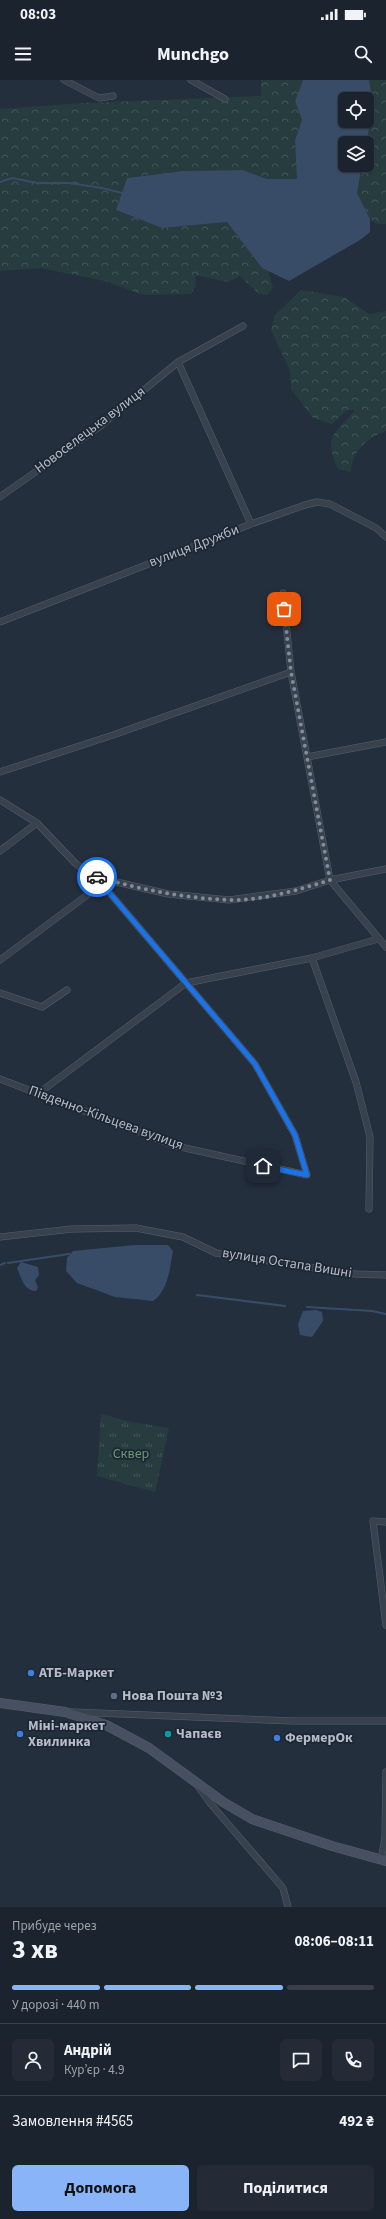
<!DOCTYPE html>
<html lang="uk">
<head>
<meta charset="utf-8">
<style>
  body { margin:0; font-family:"Source Sans 3",sans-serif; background:#242b36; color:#f1f3f6; height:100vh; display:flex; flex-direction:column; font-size:15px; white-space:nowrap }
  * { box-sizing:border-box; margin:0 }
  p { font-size:13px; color:#a0a4aa }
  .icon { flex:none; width:22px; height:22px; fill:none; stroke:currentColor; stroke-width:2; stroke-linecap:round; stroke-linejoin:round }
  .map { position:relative; height:1827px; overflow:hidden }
  .details { display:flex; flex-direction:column; background:#1b232e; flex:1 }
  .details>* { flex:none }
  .controls { position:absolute; left:338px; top:12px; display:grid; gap:8px }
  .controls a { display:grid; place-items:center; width:36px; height:36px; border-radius:6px; background:#1b232e; box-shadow:0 1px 3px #0004,0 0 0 1px #39404a; font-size:20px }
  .pin { position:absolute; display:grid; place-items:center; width:34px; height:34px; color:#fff; margin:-17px; border-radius:8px; box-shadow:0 2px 6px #0006 }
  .courier { position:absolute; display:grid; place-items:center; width:40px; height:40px; margin:-20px; border:3px solid #1a73e8; border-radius:50%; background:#fff; color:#222; box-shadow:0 1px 5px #0007 }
  .headline em { font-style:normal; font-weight:700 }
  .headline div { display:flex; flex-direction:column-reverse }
  .headline { display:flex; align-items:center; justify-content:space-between; height:68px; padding:0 12px }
  h1 { font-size:26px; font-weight:700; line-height:30px }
  .bar { display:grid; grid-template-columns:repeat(4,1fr); gap:6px 4px; align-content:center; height:48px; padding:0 12px }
  .bar i { height:5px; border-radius:3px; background:#39404a }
  .bar .active { background:#8ab4f8 }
  .bar p { grid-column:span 4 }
  .line { display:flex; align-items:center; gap:10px; padding:0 12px; border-top:1px solid #39404a }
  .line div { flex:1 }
  .round { display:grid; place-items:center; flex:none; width:42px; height:42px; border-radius:6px; background:#242b36 }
  .primary-button { display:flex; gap:8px; margin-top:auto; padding:8px 12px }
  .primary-button a { flex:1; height:46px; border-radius:6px; background:#8ab4f8; color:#111; font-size:16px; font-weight:700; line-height:46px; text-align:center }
  .primary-button a+a { background:#242b36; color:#f1f3f6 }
  .status { display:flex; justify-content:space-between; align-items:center; height:28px; padding:0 20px; background:#1b232e; direction:ltr }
  .status svg { height:11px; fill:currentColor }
  header { display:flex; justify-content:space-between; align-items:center; height:52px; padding:0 12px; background:#1b232e; font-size:18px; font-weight:700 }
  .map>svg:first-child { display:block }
  .forest { fill:url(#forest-crowns) }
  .park { fill:url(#park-tufts) }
  .water { fill:#394c67; fill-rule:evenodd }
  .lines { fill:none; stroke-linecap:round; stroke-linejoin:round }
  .stream { stroke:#394c67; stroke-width:2 }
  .street-casing { stroke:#565f6c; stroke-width:7 }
  .secondary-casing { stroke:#565f6c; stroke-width:10 }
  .street { stroke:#38414e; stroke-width:6 }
  .secondary { stroke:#465061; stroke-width:9 }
  .done { stroke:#828b98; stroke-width:4; stroke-dasharray:0 7.2 }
  .route { stroke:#1a73e8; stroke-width:5 }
  .shop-dot { fill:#3f7fe0; stroke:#1d2633; stroke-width:1.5 }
  .service-dot { fill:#5c6f8a; stroke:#1d2633; stroke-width:1.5 }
  .culture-dot { fill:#0f9aa8; stroke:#1d2633; stroke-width:1.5 }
  .labels { text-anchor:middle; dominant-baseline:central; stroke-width:3.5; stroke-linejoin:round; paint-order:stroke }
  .street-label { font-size:14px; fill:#b4bcc9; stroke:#1d2633 }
  .park-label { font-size:14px; fill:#6b9a76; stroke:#1d2633 }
  .poi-label { font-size:14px; font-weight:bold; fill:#b4bcc9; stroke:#1d2633; text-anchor:start }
</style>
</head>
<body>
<div class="status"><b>08:03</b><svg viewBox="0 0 49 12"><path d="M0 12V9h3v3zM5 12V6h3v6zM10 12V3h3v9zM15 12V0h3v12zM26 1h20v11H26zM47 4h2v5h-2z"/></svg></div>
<header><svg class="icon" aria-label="menu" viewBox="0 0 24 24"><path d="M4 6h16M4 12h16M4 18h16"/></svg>Munchgo<svg class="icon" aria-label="search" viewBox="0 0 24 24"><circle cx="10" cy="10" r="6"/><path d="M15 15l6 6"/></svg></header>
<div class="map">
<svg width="386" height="1827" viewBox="0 0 386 1827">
  <defs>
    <pattern id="forest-crowns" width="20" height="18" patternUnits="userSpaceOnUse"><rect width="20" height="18" fill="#263c3f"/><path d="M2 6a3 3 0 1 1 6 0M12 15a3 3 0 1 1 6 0" fill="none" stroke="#435659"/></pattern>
    <pattern id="park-tufts" width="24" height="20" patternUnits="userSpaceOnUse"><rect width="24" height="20" fill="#263c3f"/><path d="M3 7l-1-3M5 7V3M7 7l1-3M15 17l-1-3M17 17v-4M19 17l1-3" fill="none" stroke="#435659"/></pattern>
  </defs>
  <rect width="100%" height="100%" fill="#242f3e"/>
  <path class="forest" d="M 261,0 L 303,0 L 295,21 L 302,40 L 295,60 L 298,99 L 267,99 L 243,90 L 183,91 L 127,98 L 116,130 L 162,148 L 227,142 L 262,188 L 268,190 L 273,208 L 267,215 L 259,214 L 240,196 L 228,202 L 195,195 L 196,206 L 191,214 L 143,215 L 105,201 L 41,188 L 0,191 L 0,29 L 85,23 L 261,16 Z
    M 369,0 L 386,0 L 386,144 L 377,144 L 370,139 L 357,113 L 362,85 L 367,85 L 366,63 L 374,27 Z
    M 301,210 L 344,217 L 369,234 L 386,231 L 386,351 C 367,358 352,371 351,392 L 338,389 C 323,357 335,353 355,330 L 347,330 L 332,344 L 313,338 L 291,309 L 290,291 L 271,250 L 275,235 Z"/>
  <path class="park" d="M 101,1334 L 131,1342 L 169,1348 L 155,1412 L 97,1396 Z"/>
  <path class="water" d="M 303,0 L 369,0 L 374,27 L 366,63 L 345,63 L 345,85 L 362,85 L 357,113 L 370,139 L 370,152 L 360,160 L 289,201 L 262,188 L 227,142 L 162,148 L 116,130 L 127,98 L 183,91 L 243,90 L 267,99 L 297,99 L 295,60 L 302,40 L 295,21 ZM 345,19 L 367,19 L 367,41 L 345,41 Z
    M 135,1165 L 168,1165 L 173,1171 C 170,1188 168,1211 153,1221 L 115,1217 L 77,1203 L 66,1191 L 67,1178 L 73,1171 Z
    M 21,1182 L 38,1187 L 39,1195 L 35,1200 L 38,1208 L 36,1211 C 24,1211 21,1197 17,1188 Z
    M 316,1230 L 322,1232 L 323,1241 L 312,1257 L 300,1255 L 298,1244 L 303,1231 Z"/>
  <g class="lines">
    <path class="stream" d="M 0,102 L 12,98 L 37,103 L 69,103 L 102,108 L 122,113
      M 8,1183 L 69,1174
      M 0,1185 L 5,1183
      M 197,1215 L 285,1226
      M 307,1227 L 372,1231 L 386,1234"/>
    <g class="street-casing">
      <path id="street" d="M 64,0 L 99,18 L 113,16
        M 191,0 L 225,19
        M 178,282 L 251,444
        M 0,417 L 99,347 L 178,282 L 243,246
        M 283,513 L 291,592 L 330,800 L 386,867
        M 0,542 L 251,444 L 305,425 L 317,422 L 330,424 L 376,448 L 386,457
        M 307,677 L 386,662
        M 0,692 L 113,655 L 291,592
        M 0,720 L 37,743 L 75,783 L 102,804 L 255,984 L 295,1055 L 307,1095 L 176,1066 L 0,999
        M 0,771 L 37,743
        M 95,797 L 168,814 L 229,820 L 296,811 L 330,800 L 386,789
        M 312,878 L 356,1002 L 370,1057 L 369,1129
        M 0,880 L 102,804
        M 0,913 L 42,927 L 67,910
        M 39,1013 L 186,903 L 312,878 L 378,859
        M 0,1157 L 72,1149 L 136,1148 L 183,1157 L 216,1173 L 355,1194 L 386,1195
        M 386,1442 L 373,1441 L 386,1545
        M 72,1632 L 293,1641 L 386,1641
        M 198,1706 L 210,1723 L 283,1808 L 288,1827
        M 381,1780 L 385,1758 L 386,1692"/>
    </g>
    <g class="secondary-casing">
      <path id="secondary" d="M 0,1623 L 65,1632 L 106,1645 L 149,1668 L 223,1722 L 252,1739 L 332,1766 L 386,1781"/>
    </g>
    <use href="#street" class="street"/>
    <use href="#secondary" class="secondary"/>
  </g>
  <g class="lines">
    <path class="done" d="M 97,797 C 139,809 184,818 228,820 C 262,821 298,810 330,800 L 291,592 L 284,529"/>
    <path class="route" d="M 97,797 L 91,796 L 102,804 L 255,984 L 295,1055 L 307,1095 L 263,1086"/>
  </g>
  <g class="shop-dot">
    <circle cx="31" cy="1593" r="4"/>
    <circle cx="20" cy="1654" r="4"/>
    <circle cx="277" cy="1658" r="4"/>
  </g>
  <circle class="service-dot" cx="114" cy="1616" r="4"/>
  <circle class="culture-dot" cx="168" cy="1654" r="4"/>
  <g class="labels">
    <g class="street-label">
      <text transform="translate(90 350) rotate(-37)">Новоселецька вулиця</text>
      <text transform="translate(194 466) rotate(-21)">вулиця Дружби</text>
      <text transform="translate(106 1038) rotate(20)">Південно-Кільцева вулиця</text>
      <text transform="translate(287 1183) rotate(9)">вулиця Остапа Вишні</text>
    </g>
    <g class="park-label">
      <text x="131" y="1374">Сквер</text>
    </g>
    <g class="poi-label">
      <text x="39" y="1593">АТБ-Маркет</text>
      <text x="122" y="1616">Нова Пошта №3</text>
      <text x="28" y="1646">Міні-маркет<tspan x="28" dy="16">Хвилинка</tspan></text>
      <text x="176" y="1654">Чапаєв</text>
      <text x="285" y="1658">ФермерОк</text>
    </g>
  </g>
</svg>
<div class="controls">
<a><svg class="icon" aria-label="locate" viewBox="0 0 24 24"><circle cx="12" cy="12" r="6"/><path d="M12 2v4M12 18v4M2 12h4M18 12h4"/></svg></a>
<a><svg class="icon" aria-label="layers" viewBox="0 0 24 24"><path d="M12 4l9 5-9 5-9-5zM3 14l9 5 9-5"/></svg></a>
</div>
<div class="pin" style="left:284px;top:529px;background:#ea580c"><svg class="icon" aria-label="bag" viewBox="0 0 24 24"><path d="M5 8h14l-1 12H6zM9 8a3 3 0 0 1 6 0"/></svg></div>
<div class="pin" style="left:263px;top:1086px;background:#1f2937"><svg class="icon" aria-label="home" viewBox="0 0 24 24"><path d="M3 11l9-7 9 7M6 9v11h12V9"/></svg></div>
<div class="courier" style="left:97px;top:797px"><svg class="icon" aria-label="car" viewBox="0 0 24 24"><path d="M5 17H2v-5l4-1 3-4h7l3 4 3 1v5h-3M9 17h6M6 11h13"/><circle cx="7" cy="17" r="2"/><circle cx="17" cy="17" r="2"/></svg></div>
</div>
<section class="details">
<div class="headline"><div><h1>3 хв</h1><p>Прибуде через</p></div><em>08:06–08:11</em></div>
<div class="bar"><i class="active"></i><i class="active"></i><i class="active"></i><i></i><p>У дорозі · 440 m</p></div>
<div class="line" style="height:72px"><a class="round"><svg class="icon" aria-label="person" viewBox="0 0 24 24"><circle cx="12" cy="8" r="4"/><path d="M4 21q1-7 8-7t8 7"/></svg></a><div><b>Андрій</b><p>Кур’єр · 4.9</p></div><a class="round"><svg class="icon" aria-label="chat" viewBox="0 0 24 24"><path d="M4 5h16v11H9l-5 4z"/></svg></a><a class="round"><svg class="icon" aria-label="phone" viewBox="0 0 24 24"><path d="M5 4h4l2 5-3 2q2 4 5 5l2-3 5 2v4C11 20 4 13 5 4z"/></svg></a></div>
<div class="line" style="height:52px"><div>Замовлення #4565</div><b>492 ₴</b></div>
<div class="primary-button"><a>Допомога</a><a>Поділитися</a></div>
</section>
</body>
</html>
